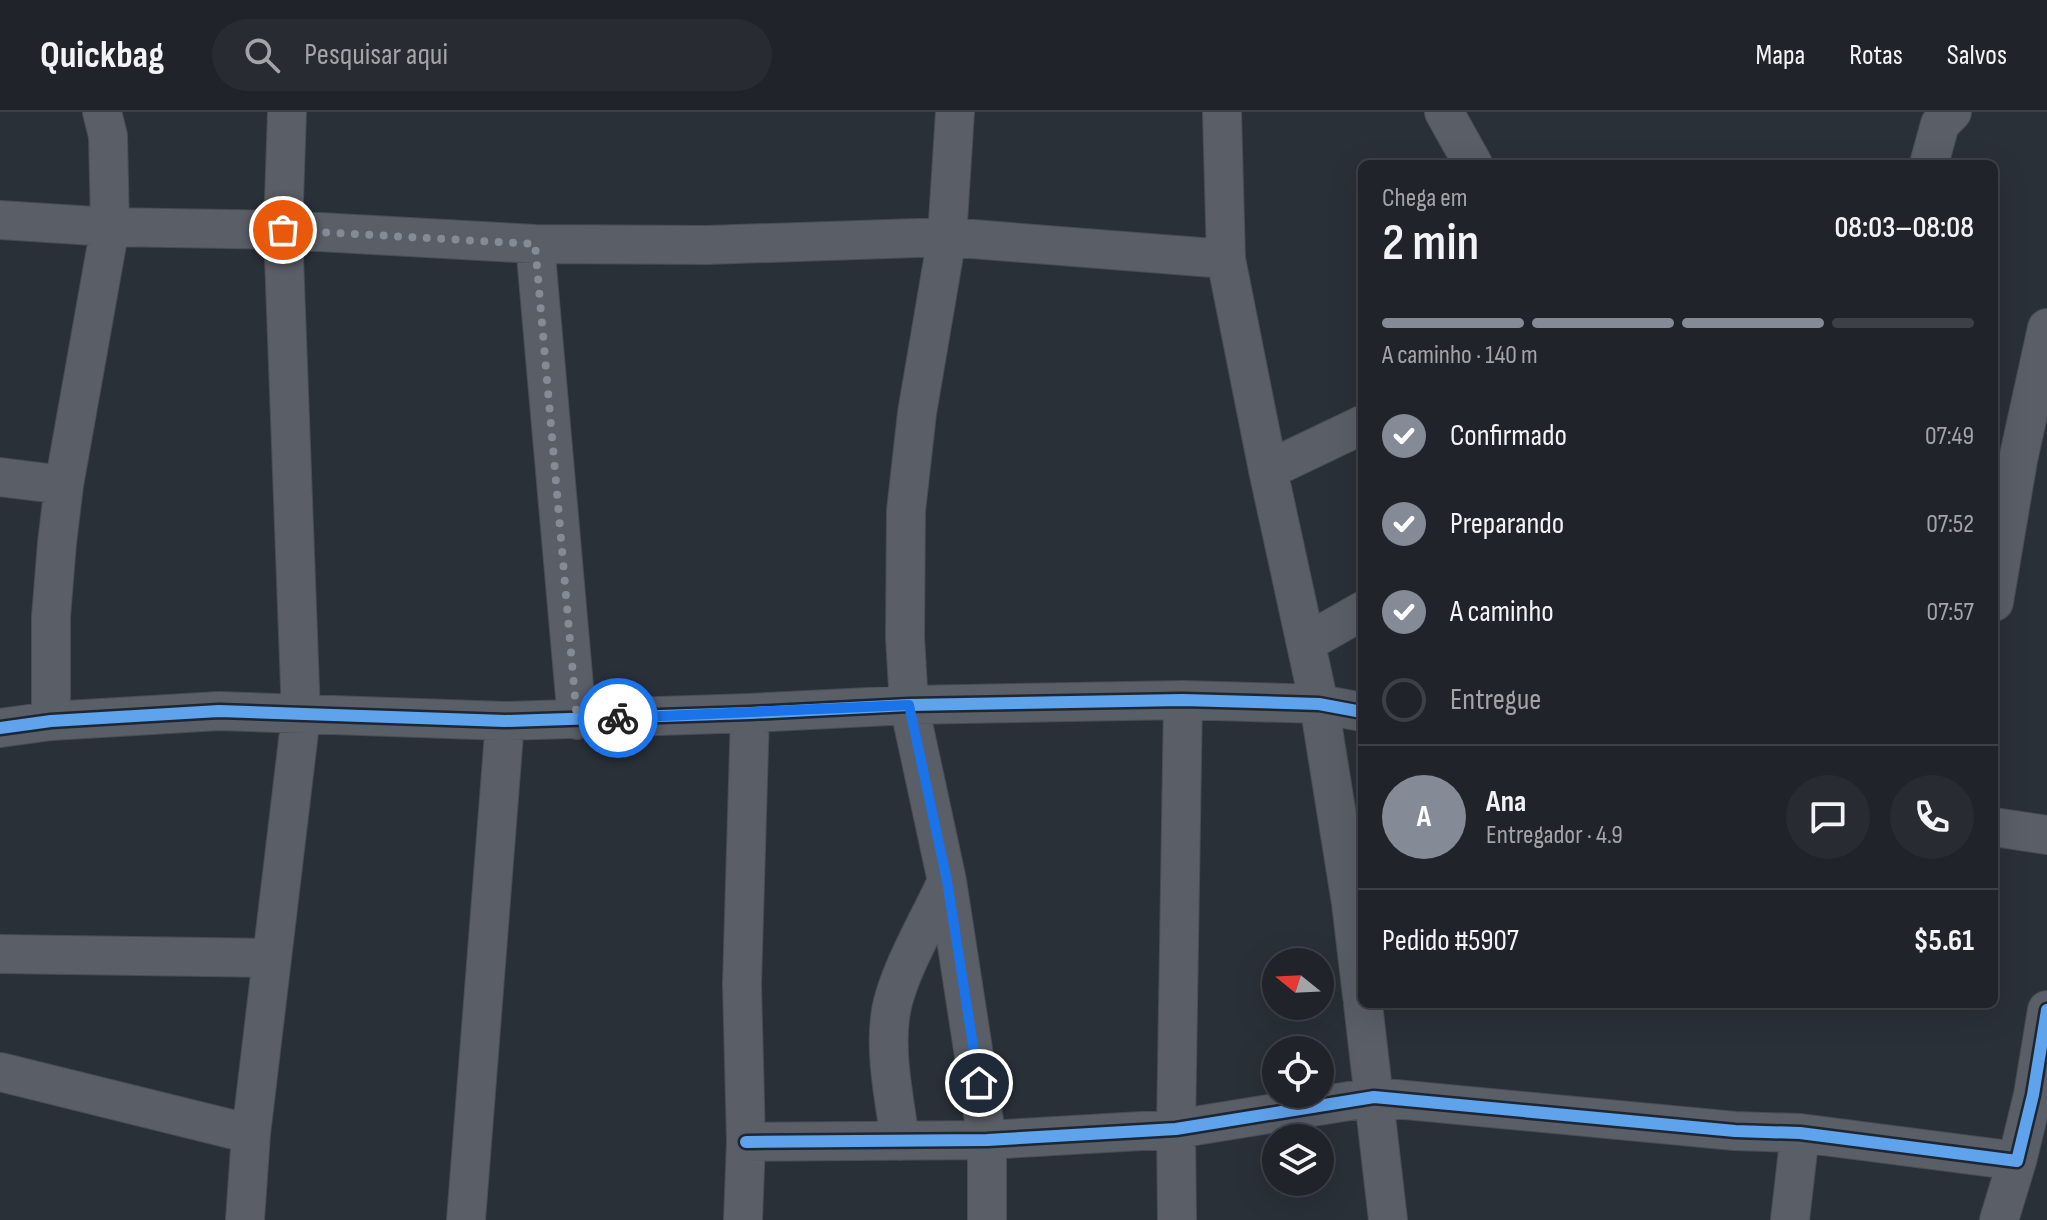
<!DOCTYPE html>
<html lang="pt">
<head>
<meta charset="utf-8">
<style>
  body { margin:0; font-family:"Sofia Sans Condensed",sans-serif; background:#282c32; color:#f1f3f6; height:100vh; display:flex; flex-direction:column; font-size:30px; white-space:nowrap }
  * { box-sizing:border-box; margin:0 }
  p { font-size:26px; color:#a2a4a8 }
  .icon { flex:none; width:44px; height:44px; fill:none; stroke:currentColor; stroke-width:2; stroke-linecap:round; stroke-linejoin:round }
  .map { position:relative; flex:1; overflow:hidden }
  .details { position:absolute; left:1358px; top:48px; width:640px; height:848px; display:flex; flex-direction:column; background:#20242a; border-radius:12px; box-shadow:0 8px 32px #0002,0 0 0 2px #3d4147 }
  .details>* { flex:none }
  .needle { width:52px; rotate:288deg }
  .tools { position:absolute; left:1262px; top:836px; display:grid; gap:16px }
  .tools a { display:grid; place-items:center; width:72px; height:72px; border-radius:50%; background:#20242a; box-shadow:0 8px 32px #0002,0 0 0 2px #3d4147; font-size:40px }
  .pin { position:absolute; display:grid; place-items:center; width:68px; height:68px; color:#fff; margin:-34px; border:4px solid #fff; border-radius:50%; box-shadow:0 2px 8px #0007 }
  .courier { position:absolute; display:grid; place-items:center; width:80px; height:80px; margin:-40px; border:6px solid #1a73e8; border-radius:50%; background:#fff; color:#222; box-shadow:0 2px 10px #0007 }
  .summary em { font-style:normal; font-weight:600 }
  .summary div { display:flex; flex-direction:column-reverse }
  .summary { display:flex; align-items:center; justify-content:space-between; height:136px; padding:0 24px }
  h1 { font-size:52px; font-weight:600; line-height:60px }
  .bar { display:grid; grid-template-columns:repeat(4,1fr); gap:12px 8px; align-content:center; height:96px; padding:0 24px }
  .bar i { height:10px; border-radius:6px; background:#3d4147 }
  .bar .current { background:#848b96 }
  .bar p { grid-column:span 4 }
  .line { display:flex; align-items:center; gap:20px; padding:0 24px; border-top:2px solid #3d4147 }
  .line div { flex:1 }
  .round { display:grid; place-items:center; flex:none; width:84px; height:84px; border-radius:42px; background:#282c32 }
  ol { padding:0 24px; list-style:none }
  li { display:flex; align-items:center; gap:24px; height:88px }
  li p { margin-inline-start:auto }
  li .icon { padding:8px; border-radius:50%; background:#848b96; color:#fff; stroke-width:4 }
  li:last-child { color:#a2a4a8 }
  li i { width:44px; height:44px; border:4px solid #3d4147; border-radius:50% }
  header { display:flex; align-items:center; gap:48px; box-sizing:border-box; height:112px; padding:0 40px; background:#20242a; border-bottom:2px solid #3d4147 }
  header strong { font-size:38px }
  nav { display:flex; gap:44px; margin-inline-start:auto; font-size:28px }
  .search { width:560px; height:72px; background:#282c32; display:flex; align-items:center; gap:20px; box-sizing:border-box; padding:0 28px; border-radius:44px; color:#a2a4a8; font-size:30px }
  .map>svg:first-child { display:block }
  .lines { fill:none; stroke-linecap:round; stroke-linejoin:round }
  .street-casing { stroke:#484c53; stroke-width:40 }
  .street { stroke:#5a5e66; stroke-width:38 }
  .cycleway-casing { stroke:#1d2633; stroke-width:17 }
  .cycleway { stroke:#60a3ed; stroke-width:12 }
  .done { stroke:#848b96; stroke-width:8; stroke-dasharray:0 14.4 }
  .route { stroke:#1a73e8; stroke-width:10 }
</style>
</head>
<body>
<header>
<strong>Quickbag</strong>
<div class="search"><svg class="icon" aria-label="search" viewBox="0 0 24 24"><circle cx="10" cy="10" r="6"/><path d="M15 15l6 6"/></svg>Pesquisar aqui</div>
<nav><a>Mapa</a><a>Rotas</a><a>Salvos</a></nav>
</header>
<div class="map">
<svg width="2047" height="1108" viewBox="0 0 2047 1108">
  <rect width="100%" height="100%" fill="#2a3038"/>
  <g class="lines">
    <g class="street-casing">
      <path id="street" d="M 955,0 L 947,125 L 917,301 L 906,399 L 905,525 L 909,593 L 947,769 L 987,1028 L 987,1108
        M 1222,0 L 1226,147 L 1268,358 L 1319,592 L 1351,791 L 1362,884
        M 1444,0 L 1473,52
        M 1929,52 L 1940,12 L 1952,0
        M 0,108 L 110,115 L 283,118 L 535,132 L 707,133 L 947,125 L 1226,147
        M 535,132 L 577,608
        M 1268,358 L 1362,313
        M 0,365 L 64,373
        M 1994,490 L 2018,348 L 2047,216
        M 1306,531 L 1362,499
        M 51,609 L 51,505 L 57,431 L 64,373 L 110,115 L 108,24 L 102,0
        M 0,616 L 51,609 L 219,599 L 505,609 L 750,601 L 909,593 L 1183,588 L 1319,592 L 1362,600
        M 1994,715 L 2047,723
        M 0,842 L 272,846
        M 1363,892 L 1388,1108
        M 0,960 L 251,1022
        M 900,1029 C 895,989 885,946 890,906 C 894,866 930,807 947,769
        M 746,1030 L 987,1028 L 1176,1017 L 1374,985 L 1735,1019 L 1800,1021 L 2017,1049 L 2033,983 L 2047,898
        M 245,1108 L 251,1022 L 301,603 L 283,118 L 287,0
        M 466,1108 L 505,609
        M 743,1108 L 746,1030 L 742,872 L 750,601
        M 1177,1108 L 1176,1017 L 1183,588
        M 1790,1108 L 1800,1021
        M 1999,1108 L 2017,1049"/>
    </g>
    <use href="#street" class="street"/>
    <g class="cycleway-casing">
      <path id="cycleway" d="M 0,616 L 51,609 L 219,599 L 505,609 L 750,601 L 909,593 L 1183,588 L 1319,592 L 1362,600
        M 746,1030 L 987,1028 L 1176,1017 L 1374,985 L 1735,1019 L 1800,1021 L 2017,1049 L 2033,983 L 2047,898"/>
    </g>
    <use href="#cycleway" class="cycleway"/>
  </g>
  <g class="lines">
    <path class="done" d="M 283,118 L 535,132 L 577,608 L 618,606"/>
    <path class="route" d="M 618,606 L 909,593 L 947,769 L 979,971"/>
  </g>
</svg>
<div class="tools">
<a><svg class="needle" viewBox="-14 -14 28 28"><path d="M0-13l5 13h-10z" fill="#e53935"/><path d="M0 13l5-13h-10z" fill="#a2a4a8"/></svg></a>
<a><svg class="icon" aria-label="locate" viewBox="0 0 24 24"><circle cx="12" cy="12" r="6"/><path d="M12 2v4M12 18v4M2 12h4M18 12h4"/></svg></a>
<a><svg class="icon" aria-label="layers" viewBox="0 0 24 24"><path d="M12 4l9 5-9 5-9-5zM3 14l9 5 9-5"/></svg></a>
</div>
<div class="pin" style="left:283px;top:118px;background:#ea580c"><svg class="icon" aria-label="bag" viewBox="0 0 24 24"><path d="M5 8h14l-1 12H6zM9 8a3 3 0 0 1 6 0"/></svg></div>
<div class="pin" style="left:979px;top:971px;background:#1f2937"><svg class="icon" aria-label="home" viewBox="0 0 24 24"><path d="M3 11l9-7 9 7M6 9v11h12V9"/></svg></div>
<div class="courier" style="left:618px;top:606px"><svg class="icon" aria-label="bike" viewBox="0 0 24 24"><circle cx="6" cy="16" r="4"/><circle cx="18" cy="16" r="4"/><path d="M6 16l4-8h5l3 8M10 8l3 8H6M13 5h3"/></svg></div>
<section class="details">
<div class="summary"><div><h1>2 min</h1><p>Chega em</p></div><em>08:03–08:08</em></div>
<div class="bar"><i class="current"></i><i class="current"></i><i class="current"></i><i></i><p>A caminho · 140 m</p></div>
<ol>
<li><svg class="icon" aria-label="check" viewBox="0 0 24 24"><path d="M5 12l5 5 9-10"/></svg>Confirmado<p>07:49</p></li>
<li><svg class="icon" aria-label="check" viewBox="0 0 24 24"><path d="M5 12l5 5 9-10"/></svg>Preparando<p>07:52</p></li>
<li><svg class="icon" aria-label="check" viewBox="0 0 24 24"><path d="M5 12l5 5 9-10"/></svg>A caminho<p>07:57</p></li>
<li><i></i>Entregue</li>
</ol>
<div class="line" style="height:144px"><b class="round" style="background:#848b96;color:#fff">A</b><div><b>Ana</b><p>Entregador · 4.9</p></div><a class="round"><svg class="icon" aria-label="chat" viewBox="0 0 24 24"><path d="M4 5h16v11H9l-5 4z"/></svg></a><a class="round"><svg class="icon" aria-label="phone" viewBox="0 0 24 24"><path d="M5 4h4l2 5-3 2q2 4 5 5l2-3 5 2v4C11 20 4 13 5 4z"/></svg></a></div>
<div class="line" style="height:104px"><div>Pedido #5907</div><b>$5.61</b></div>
</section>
</div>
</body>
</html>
